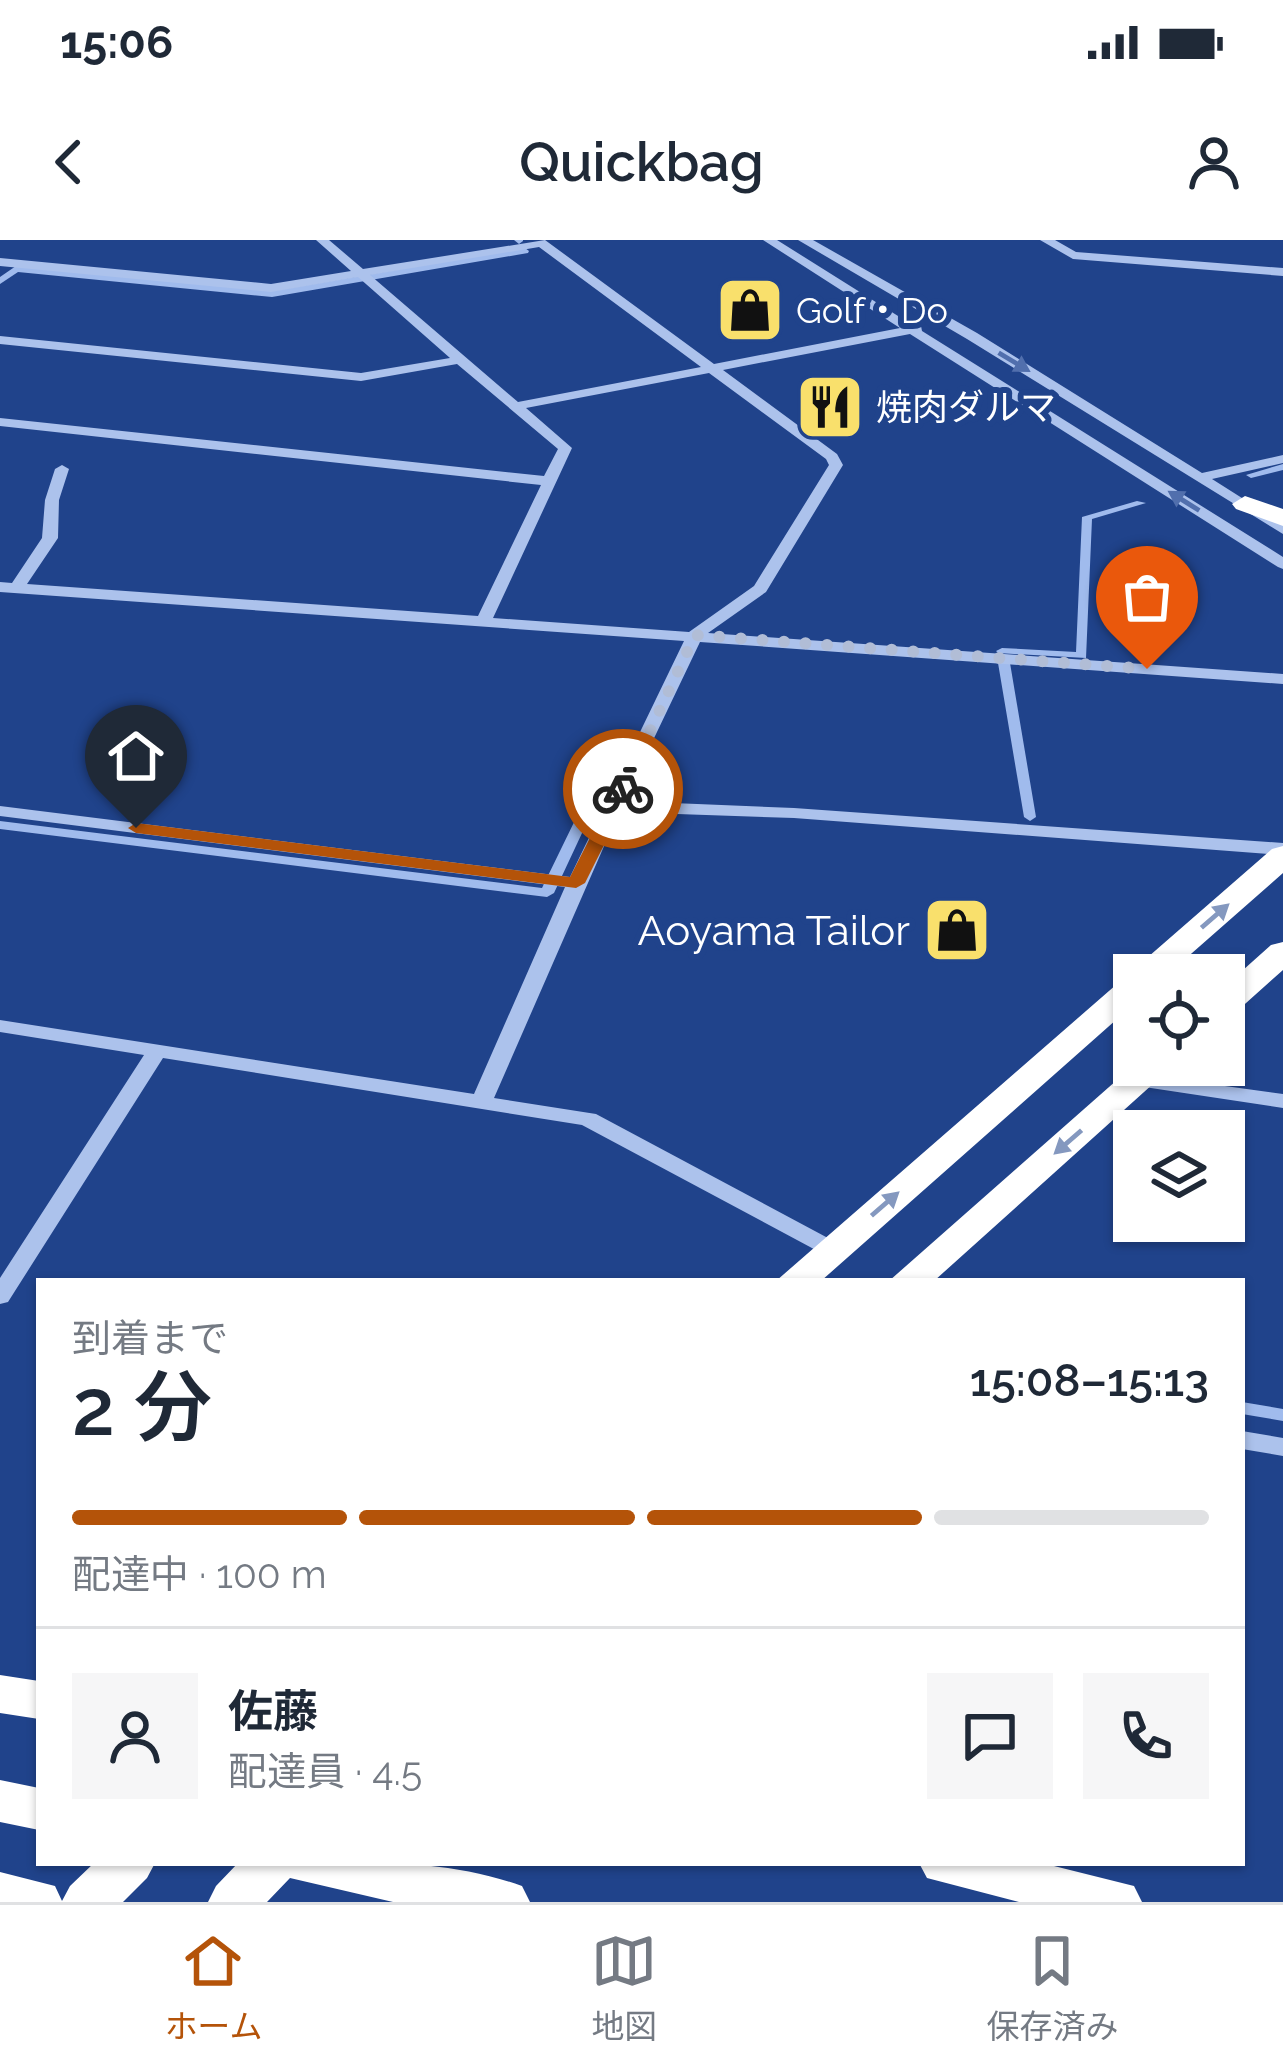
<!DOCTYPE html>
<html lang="ja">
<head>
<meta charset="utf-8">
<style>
  body { margin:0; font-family:Raleway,"Noto Sans JP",sans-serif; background:#f6f6f7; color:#1f2937; height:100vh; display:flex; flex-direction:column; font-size:45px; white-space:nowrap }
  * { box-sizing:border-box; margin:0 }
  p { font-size:39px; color:#747a83 }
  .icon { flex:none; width:66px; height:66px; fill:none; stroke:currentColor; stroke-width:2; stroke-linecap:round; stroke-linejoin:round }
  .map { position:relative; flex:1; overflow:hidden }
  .panel { position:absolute; left:36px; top:1038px; width:1209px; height:588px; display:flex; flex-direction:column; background:#fff; border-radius:0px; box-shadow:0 3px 9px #0004 }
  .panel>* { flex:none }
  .controls { position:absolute; left:1113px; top:714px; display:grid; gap:24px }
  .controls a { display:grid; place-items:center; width:132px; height:132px; border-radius:0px; background:#fff; box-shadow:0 3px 9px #0004; font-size:60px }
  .pin { position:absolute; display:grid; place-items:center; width:102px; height:102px; color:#fff; margin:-123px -51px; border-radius:50% 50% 50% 0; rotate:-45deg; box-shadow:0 0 12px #0007 }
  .pin .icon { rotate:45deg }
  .courier { position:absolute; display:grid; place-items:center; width:120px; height:120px; margin:-60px; border:9px solid #b45309; border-radius:50%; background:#fff; color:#222; box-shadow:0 3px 15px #0007 }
  .headline em { font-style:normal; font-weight:600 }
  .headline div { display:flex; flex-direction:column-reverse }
  .headline { display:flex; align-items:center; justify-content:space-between; height:204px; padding:0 36px }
  h1 { font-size:78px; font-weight:600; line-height:90px }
  .bar { display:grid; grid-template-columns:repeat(4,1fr); gap:18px 12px; align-content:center; height:144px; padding:0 36px }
  .bar i { height:15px; border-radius:9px; background:#e0e1e3 }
  .bar .selected { background:#b45309 }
  .bar p { grid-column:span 4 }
  .line { display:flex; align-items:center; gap:30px; padding:0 36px; border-top:3px solid #e0e1e3 }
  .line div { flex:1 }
  .round { display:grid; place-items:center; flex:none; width:126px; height:126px; border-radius:0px; background:#f6f6f7 }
  .status { display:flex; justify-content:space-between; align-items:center; height:84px; padding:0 60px; background:#fff; direction:ltr }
  .status svg { height:33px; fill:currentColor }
  header { display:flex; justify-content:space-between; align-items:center; height:156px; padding:0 36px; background:#fff; font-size:54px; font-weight:600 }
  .dock { display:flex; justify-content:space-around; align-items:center; height:168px; border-top:3px solid #e0e1e3; background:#fff; font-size:33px; color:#747a83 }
  .dock a { display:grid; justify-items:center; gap:6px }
  .dock .selected { color:#b45309 }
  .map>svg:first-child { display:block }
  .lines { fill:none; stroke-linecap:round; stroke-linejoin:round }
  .stream { fill:#a0bbed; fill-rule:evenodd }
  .minor { fill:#acc2ec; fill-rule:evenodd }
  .highway { fill:#fff; fill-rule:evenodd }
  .oneway { fill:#516fad }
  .oneway2 { fill:#8498bf }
  .route { fill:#b45309 }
  .done { stroke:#b1bdd6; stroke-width:12; stroke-dasharray:0 21.6 }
  .labels { text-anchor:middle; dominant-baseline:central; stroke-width:12; stroke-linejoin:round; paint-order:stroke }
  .far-poi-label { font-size:36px; fill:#fff; stroke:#20438b; text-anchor:start }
  .poi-label { font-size:42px; fill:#fff; stroke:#20438b; text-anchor:end }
</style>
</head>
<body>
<div class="status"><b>15:06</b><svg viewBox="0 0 49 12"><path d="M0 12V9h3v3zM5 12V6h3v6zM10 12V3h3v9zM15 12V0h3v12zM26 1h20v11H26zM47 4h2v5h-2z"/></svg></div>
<header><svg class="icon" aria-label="back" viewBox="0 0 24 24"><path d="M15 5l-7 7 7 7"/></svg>Quickbag<svg class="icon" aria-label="person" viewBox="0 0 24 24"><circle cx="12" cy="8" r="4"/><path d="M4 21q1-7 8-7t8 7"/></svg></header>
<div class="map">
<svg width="1283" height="1662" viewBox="0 0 1283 1662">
  <rect width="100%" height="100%" fill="#20438b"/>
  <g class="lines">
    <path class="stream" d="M 514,0 L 523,0 L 523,1 L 519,4 Z
      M 525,8 L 529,11 L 528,13 L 272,57 L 18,32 L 0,44 L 0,37 L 16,26 L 272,51 Z
      M 1283,224 L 1283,230 L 1251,238 L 1246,235 Z
      M 1137,261 L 1146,263 L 1092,279 L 1086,418 L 998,413 L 996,411 L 1002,408 L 1076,412 L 1082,277 Z
      M 1004,419 L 1010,423 L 1036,577 L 1030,581 L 1024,577 L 998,423 Z
      M 594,568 L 600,572 L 599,575 L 590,576 L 554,653 L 547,657 L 0,589 L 0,581 L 542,648 L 579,572 L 580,569 Z
      M 1242,1162 L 1283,1169 L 1283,1181 L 1242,1174 Z"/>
    <path class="minor" d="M 316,0 L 329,0 L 363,29 L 545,0 L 714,124 L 900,88 L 763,0 L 777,0 L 914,86 L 921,86 L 922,91 L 1283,317 L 1283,329 L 1278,327 L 910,94 L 723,130 L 837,214 L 843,225 L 766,352 L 708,393 L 1283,434 L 1283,444 L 700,402 L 624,561 L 794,568 L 1283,603 L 1283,615 L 794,578 L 619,572 L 494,858 L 596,874 L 841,1005 L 844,1010 L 841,1015 L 825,1015 L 582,885 L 163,818 L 8,1062 L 0,1064 L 0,1038 L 144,815 L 0,792 L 0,780 L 474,854 L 565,647 L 0,576 L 0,566 L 570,637 L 684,401 L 0,352 L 0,342 L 12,343 L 42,298 L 45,260 L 55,229 L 62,225 L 69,229 L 59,260 L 58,298 L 27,344 L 478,376 L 541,245 L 0,186 L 0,178 L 544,236 L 558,209 L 457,124 L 361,141 L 0,104 L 0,96 L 361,133 L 450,118 L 358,37 L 271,52 L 0,26 L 0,18 L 271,44 L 351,31 ZM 539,7 L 701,127 L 518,162 L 370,35 ZM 709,133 L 826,219 L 829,225 L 754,346 L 689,392 L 493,378 L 572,208 L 526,168 Z
      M 798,0 L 813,0 L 977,93 L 1202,233 L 1283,215 L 1283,223 L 1212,239 L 1283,284 L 1283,294 L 967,99 Z
      M 1040,0 L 1055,0 L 1076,12 L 1283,28 L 1283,36 L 1073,19 Z
      M 1138,834 L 1283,854 L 1283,868 L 1131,845 L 1127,840 L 1131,835 Z
      M 1242,1191 L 1283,1198 L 1283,1216 L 1242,1209 Z"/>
    <path class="highway" d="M 1245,256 L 1283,269 L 1283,286 L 1236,269 L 1232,264 Z
      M 1283,606 L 1283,633 L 1167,735 L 1134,735 L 1134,764 L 821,1041 L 776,1041 L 1272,609 Z
      M 1283,702 L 1283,730 L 1236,772 L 1224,775 L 1224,747 L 1271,705 Z
      M 1134,825 L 1174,825 L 934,1041 L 889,1041 Z
      M 0,1435 L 39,1441 L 39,1479 L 0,1473 Z
      M 0,1540 L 39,1548 L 39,1590 L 0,1582 Z
      M 94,1623 L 155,1623 L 147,1638 L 123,1662 L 0,1662 L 0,1632 L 55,1646 L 62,1661 L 70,1646 Z
      M 238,1623 C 333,1623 432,1614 522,1646 L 530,1662 L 393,1662 L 290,1638 L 267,1662 L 208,1662 L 216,1646 Z
      M 919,1623 L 1042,1623 L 1134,1646 L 1142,1662 L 1019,1662 L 927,1638 Z"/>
  </g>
  <defs><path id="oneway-solid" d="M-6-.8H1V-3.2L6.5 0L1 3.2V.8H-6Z" transform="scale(3)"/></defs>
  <g class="oneway">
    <use href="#oneway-solid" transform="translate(1014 122) rotate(31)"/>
    <use href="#oneway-solid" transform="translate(1184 261) rotate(-148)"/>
  </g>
  <g class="oneway2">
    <use href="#oneway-solid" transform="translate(1215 676) rotate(-41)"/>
    <use href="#oneway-solid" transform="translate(1068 902) rotate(139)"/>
    <use href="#oneway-solid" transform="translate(885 964) rotate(-41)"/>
  </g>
  <path class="route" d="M 617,545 L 632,549 L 585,643 L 576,648 L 136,593 L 128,588 L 136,583 L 570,637 Z"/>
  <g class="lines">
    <path class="done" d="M 623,549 L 695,395 L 1147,429"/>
  </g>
  <defs>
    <g id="shop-square" transform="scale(3.45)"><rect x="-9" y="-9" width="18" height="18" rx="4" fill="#f9e06c" stroke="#20438b"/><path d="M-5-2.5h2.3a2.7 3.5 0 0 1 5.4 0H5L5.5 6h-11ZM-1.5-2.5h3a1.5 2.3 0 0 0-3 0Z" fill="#111"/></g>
    <g id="restaurant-square" transform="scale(3.45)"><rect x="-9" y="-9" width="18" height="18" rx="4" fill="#f9e06c" stroke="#20438b"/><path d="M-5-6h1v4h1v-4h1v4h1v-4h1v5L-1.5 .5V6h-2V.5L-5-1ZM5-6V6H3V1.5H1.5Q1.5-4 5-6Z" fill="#111"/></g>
  </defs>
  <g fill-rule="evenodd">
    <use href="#shop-square" x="750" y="70"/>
    <use href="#restaurant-square" x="830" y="167"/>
    <use href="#shop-square" x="957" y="690"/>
  </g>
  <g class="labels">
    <g class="far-poi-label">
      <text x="796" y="70">Golf・Do</text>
      <text x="876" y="167">焼肉ダルマ</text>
    </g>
    <g class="poi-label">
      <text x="910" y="690">Aoyama Tailor</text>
    </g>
  </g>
</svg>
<div class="controls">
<a><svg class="icon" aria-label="locate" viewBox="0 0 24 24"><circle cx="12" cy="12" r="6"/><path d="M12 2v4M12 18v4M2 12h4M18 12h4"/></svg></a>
<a><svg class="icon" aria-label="layers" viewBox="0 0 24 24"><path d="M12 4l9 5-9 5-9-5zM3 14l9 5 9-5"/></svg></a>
</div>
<div class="pin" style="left:1147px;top:429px;background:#ea580c"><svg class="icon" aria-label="bag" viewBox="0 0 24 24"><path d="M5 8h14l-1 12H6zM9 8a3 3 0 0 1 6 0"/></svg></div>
<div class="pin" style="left:136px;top:588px;background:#1f2937"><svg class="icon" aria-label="home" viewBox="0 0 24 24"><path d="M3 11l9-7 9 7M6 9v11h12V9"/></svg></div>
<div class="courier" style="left:623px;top:549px"><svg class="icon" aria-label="bike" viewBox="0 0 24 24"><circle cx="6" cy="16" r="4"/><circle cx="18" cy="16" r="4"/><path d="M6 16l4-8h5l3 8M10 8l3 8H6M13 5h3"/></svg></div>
<section class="panel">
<div class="headline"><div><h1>2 分</h1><p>到着まで</p></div><em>15:08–15:13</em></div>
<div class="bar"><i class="selected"></i><i class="selected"></i><i class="selected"></i><i></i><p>配達中 · 100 m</p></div>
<div class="line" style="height:216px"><a class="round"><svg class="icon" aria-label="person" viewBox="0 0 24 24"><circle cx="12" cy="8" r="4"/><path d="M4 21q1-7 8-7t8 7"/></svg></a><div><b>佐藤</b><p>配達員 · 4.5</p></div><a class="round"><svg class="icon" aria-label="chat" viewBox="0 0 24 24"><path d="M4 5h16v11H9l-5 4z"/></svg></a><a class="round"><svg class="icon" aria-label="phone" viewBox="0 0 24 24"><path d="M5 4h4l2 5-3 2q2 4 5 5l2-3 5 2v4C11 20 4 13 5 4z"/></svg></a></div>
</section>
</div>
<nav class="dock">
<a class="selected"><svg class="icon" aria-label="home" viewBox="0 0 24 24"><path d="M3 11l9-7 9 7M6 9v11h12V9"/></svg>ホーム</a>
<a><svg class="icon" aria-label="map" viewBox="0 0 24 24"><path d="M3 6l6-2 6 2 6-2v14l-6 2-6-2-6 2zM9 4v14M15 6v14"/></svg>地図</a>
<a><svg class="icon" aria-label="saved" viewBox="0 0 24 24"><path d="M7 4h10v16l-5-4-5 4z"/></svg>保存済み</a>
</nav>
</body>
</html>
